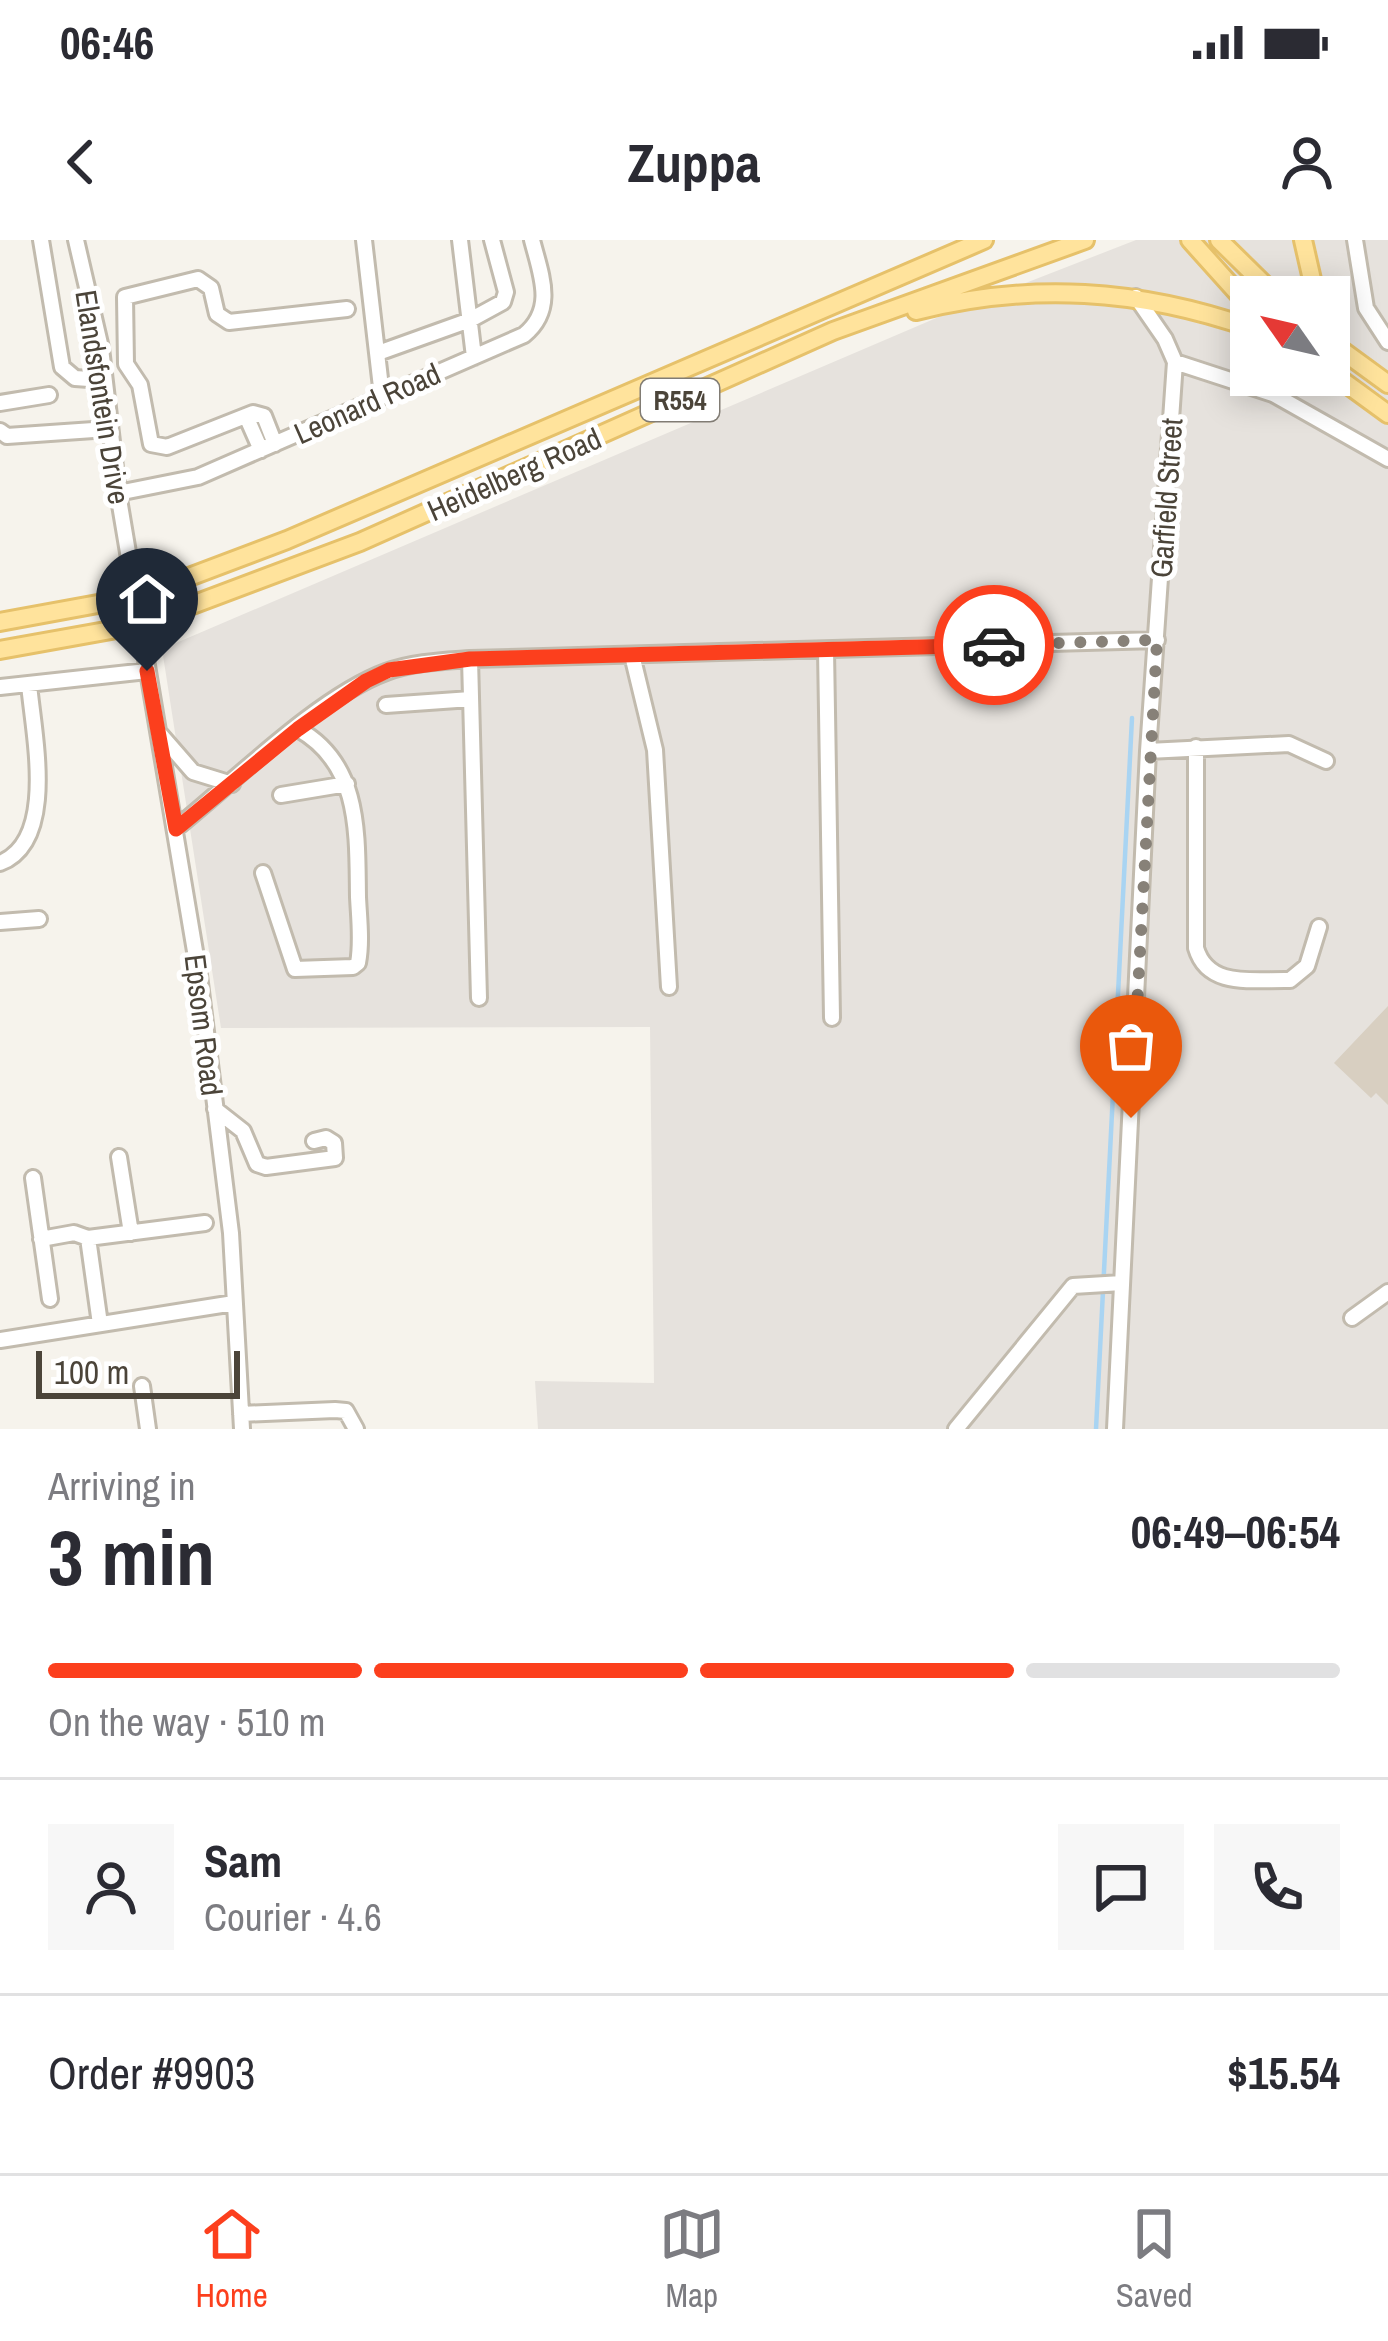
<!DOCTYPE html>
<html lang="en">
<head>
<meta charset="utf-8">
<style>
  body { margin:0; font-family:"Archivo Narrow",sans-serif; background:#f7f7f7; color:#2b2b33; height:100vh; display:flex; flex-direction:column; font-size:45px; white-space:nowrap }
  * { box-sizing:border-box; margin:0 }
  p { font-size:39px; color:#7c7c81 }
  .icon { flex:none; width:66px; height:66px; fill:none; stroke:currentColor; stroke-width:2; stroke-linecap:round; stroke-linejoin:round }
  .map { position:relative; height:1189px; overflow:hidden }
  .drawer { display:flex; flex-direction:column; background:#fff; flex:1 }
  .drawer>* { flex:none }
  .needle { width:78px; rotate:304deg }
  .controls { position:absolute; left:1230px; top:36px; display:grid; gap:24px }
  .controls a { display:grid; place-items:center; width:120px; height:120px; border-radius:0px; background:#fff; box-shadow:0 6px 30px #0003; font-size:60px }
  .scale { position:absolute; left:36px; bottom:30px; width:204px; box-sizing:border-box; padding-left:12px; border:6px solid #4b4439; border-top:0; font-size:33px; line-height:42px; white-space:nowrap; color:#4b4439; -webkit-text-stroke:9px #fff; paint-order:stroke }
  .pin { position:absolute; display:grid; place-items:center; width:102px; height:102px; color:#fff; margin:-123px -51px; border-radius:50% 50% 50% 0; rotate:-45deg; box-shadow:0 0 12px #0007 }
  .pin .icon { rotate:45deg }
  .courier { position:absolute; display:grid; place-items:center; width:120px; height:120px; margin:-60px; border:9px solid #fc3f1d; border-radius:50%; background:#fff; color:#222; box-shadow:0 3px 15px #0007 }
  .head em { font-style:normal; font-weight:700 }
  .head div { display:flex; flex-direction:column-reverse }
  .head { display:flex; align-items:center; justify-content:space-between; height:204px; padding:0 48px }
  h1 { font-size:78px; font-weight:700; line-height:90px }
  .bar { display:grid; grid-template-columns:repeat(4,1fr); gap:18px 12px; align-content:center; height:144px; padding:0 48px }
  .bar i { height:15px; border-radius:9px; background:#e1e1e2 }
  .bar .active { background:#fc3f1d }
  .bar p { grid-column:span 4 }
  .line { display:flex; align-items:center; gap:30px; padding:0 48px; border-top:3px solid #e1e1e2 }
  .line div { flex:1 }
  .round { display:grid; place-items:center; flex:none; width:126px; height:126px; border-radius:0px; background:#f7f7f7 }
  .status { display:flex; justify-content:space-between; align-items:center; height:84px; padding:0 60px; background:#fff; direction:ltr }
  .status svg { height:33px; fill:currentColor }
  header { display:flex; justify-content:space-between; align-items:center; height:156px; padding:0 48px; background:#fff; font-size:54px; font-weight:700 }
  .dock { display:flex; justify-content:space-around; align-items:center; height:168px; border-top:3px solid #e1e1e2; background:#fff; font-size:33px; color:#7c7c81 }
  .dock a { display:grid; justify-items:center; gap:6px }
  .dock .active { color:#fc3f1d }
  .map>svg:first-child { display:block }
  .industrial { fill:#e6e2dd; fill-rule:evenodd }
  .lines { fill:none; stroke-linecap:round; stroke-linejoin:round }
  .stream { stroke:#a9d4f2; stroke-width:4.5 }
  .building { fill:#d8cfc1 }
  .minor-casing { stroke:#c2bbae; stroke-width:20 }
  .major-casing { stroke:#e6c16a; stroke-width:22 }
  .minor { stroke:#fff; stroke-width:14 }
  .major { stroke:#ffe39c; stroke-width:16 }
  .done { stroke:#878178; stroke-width:12; stroke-dasharray:0 21.6 }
  .route { stroke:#fc3f1d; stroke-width:15 }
  .labels { text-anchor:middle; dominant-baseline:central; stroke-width:10; stroke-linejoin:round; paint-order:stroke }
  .shield { fill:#fff; stroke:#817c74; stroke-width:3 }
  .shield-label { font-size:27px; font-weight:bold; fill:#4b4439 }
  .street-label { font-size:30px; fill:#4b4439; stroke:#fff }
</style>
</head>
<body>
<div class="status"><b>06:46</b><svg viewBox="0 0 49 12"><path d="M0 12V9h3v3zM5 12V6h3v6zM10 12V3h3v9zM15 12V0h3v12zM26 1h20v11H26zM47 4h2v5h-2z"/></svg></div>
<header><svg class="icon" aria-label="back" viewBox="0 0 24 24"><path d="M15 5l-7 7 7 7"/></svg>Zuppa<svg class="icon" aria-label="person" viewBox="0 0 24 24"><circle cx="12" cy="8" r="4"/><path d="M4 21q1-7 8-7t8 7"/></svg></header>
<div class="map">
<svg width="1388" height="1189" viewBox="0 0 1388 1189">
  <rect width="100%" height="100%" fill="#f6f3ec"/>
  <path class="industrial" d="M 1136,0 L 1388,0 L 1388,1189 L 538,1189 L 535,1141 L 654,1143 L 650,787 L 221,788 L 162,409 L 941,76 ZM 1251,57 L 1329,57 L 1329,135 L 1251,135 Z"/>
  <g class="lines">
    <path class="stream" d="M 1096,1189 L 1132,478"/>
  </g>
  <path class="building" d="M 1388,766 L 1388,865 L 1376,853 L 1371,858 L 1334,823 Z"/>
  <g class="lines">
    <g class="minor-casing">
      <path id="minor" d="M 41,0 L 62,127 L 75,138 L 103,140
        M 76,0 L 101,108 L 118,253 L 199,735 L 231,993 L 242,1189
        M 364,0 L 382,156
        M 460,0 L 474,117
        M 1355,0 L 1366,68 L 1388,102
        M 378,113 L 470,80 L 503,62 L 506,52 L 492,0
        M 1175,122 L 1273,154 L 1388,219
        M 0,163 L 49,155
        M 246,176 L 261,210
        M 0,191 L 7,196 L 108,189
        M 275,204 L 264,176 L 253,173 L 167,207 L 151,204 L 140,145 L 126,124 L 125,57 L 198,39 L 211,48 L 217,74 L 229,82 L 347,69
        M 118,253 L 198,237 L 524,95 C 556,69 541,35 532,0
        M 826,410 L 832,778
        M 632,415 L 655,510 L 669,747
        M 470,419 L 479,758
        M 0,447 L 147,431
        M 386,465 L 471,459
        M 160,494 L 193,532 L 232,544
        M 1196,507 L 1196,708 C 1208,749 1254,739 1290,740 L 1307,726 L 1319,687
        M 1148,511 L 1289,504 L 1326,521
        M 281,555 L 347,544
        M 175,589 C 234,542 318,457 386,432 C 413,422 443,421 470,419 L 1157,400
        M 0,623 C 58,601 33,492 29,444
        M 263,633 L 295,729 L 353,727 L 358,723 C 362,702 359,678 358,657 C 357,594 361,524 298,489
        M 0,682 L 39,679
        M 215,869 L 243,891 L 257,924 L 266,927 L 335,918 L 334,903 L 326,898 L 314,901
        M 119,917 L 131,993
        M 33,938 L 50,1059
        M 88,998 L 205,983
        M 41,999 L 74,993 L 88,998 L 100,1084
        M 1352,1078 L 1388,1052
        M 0,1100 L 234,1063
        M 142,1146 L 148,1189
        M 241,1174 L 335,1170 L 346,1171 L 356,1189
        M 956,1189 L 1073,1046 L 1122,1043
        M 1115,1189 L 1148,511 L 1175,122 L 1165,99 L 1136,57"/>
    </g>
    <g class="major-casing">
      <path id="major" d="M 1190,0 L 1251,68
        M 1219,0 L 1277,57
        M 1303,0 L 1316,57
        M 916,71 C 1031,42 1139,49 1251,88
        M 1329,101 L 1388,144
        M 1329,131 L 1388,174
        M 0,382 L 136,357 L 287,300 L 984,0
        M 0,410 L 139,385 L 360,302 L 833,91 L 1085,0"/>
    </g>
    <use href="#minor" class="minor"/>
    <use href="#major" class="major"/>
  </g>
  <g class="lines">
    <path class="done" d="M 994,405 L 1157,400 L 1131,878"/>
    <path class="route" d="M 147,431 L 176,589 L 298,489 L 366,441 L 389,430 L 470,419 L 994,405"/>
  </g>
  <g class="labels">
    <rect class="shield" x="641" y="139" width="78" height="42" rx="9"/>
    <g class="shield-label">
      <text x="680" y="160">R554</text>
    </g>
    <g class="street-label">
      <text transform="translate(103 157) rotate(81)">Elandsfontein Drive</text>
      <text transform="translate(367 163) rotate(-24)">Leonard Road</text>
      <text transform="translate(514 234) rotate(-24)">Heidelberg Road</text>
      <text transform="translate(1166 258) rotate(-86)">Garfield Street</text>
      <text transform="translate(204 785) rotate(83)">Epsom Road</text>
    </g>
  </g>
</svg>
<div class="controls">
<a><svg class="needle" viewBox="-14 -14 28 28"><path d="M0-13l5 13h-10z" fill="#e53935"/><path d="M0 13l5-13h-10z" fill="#7c7c81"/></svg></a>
</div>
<div class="scale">100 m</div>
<div class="pin" style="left:1131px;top:878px;background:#ea580c"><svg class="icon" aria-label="bag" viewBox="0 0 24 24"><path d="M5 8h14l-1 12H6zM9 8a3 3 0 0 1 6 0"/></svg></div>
<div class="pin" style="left:147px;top:431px;background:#1f2937"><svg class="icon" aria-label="home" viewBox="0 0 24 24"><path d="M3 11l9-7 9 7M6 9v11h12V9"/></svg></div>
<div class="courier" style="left:994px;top:405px"><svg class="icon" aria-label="car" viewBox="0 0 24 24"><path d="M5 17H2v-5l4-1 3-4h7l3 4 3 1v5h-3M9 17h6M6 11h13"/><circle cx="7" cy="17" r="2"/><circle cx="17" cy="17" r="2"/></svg></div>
</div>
<section class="drawer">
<div class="head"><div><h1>3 min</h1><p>Arriving in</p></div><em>06:49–06:54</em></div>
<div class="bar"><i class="active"></i><i class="active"></i><i class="active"></i><i></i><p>On the way · 510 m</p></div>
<div class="line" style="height:216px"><a class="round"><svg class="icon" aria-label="person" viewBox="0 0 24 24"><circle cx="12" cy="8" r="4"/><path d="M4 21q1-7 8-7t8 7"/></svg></a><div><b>Sam</b><p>Courier · 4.6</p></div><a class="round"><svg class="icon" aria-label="chat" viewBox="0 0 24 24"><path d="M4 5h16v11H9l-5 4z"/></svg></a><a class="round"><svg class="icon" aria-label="phone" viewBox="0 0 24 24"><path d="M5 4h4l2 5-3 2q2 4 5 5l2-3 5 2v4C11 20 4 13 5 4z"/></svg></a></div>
<div class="line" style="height:156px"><div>Order #9903</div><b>$15.54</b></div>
</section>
<nav class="dock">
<a class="active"><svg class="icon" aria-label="home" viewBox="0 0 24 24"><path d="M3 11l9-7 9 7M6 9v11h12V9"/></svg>Home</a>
<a><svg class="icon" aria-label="map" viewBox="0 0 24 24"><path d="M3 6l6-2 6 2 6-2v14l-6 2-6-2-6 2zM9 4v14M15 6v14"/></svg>Map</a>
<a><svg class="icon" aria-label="saved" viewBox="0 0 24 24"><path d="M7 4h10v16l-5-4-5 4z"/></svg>Saved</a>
</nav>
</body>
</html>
